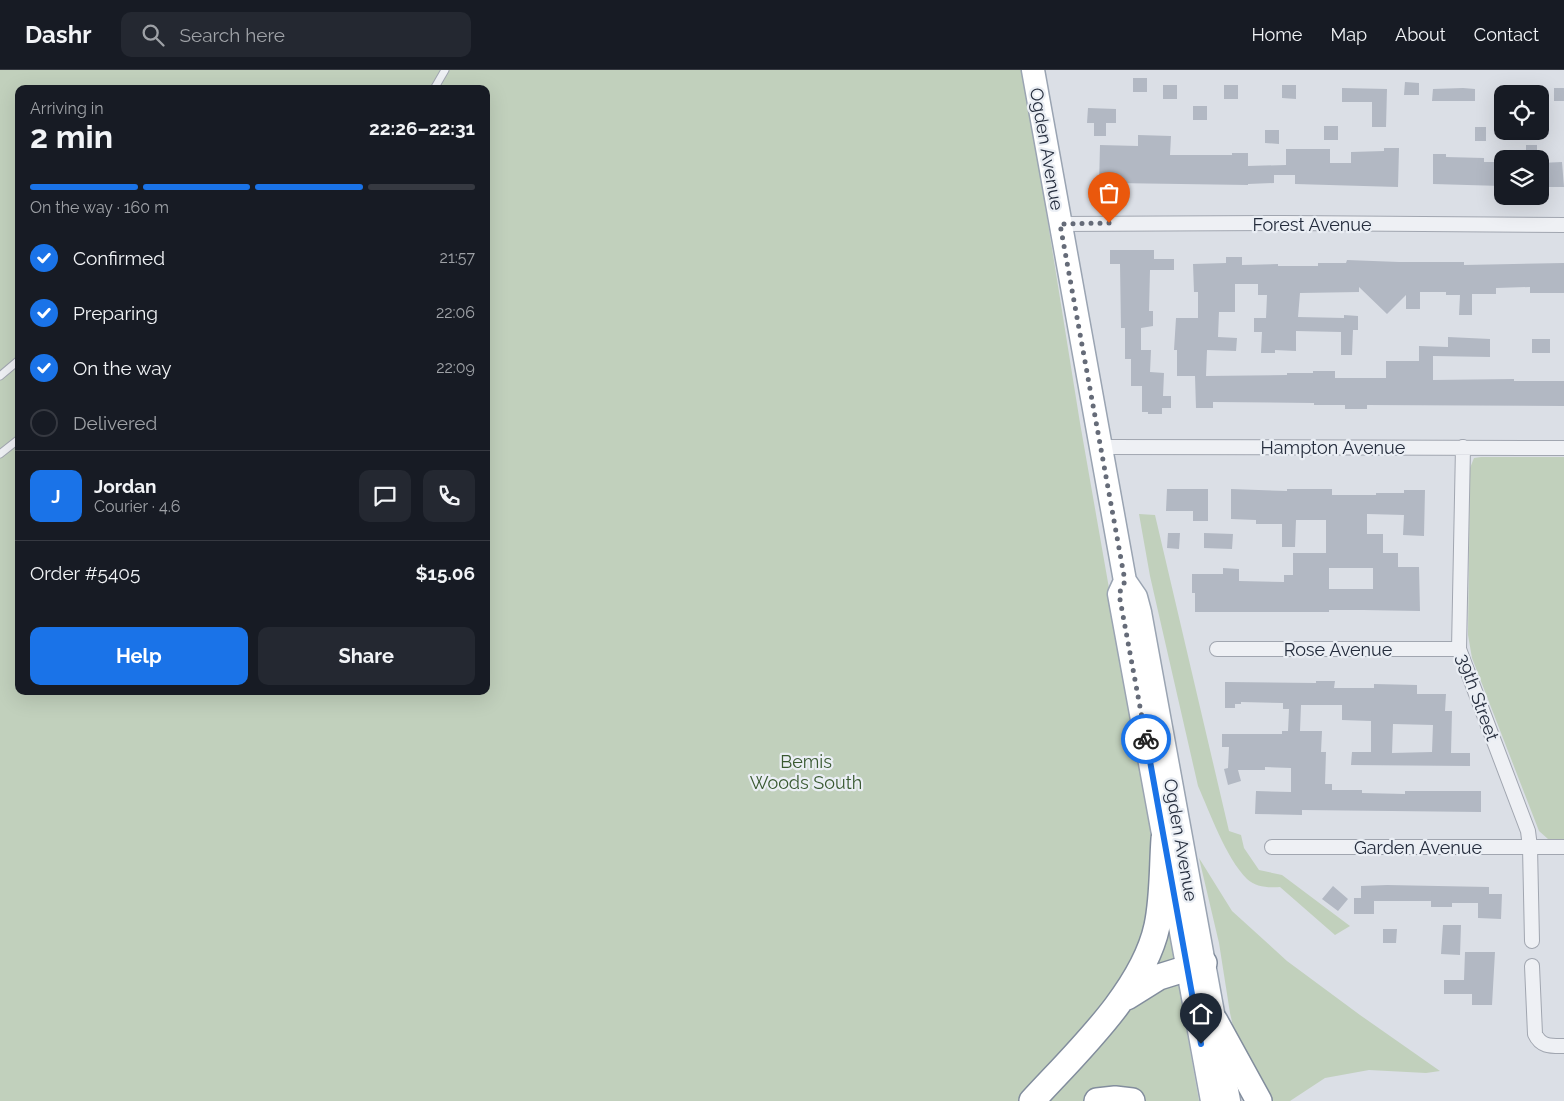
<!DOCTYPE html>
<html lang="en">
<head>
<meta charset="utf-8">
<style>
  body { margin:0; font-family:Raleway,sans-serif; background:#242831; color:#f1f3f6; height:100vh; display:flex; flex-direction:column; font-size:19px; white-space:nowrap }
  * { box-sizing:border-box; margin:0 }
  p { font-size:16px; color:#9ea1a6 }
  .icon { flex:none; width:28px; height:28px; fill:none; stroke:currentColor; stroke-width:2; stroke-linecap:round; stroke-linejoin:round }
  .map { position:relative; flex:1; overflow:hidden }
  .drawer { position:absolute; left:15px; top:15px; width:475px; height:610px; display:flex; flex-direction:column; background:#171b24; border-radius:10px; box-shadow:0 5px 20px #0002 }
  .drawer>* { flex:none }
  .tools { position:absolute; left:1494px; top:15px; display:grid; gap:10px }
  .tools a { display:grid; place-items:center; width:55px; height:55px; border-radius:10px; background:#171b24; box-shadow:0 5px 20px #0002; font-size:25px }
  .pin { position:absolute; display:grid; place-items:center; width:42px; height:42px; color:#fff; margin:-51px -21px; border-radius:50% 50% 50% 0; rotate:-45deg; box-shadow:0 0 5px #0007 }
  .pin .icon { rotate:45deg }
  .courier { position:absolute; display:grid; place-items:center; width:50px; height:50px; margin:-25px; border:4px solid #1a73e8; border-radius:50%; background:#fff; color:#222; box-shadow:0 1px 6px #0007 }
  .head em { font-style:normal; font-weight:700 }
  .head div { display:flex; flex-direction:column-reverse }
  .head { display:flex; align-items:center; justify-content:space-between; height:85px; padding:0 15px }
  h1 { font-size:32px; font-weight:700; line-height:38px }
  .bar { display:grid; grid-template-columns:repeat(4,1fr); gap:8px 5px; align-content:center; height:60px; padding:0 15px }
  .bar i { height:6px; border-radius:4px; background:#363941 }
  .bar .active { background:#1a73e8 }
  .bar p { grid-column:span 4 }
  .line { display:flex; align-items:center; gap:12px; padding:0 15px; border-top:1px solid #363941 }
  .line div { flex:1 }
  .round { display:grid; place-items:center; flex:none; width:52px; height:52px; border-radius:10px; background:#242831 }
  ol { padding:0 15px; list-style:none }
  li { display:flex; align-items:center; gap:15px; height:55px }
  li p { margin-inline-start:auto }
  li .icon { padding:5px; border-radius:50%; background:#1a73e8; color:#fff; stroke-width:4 }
  li:last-child { color:#9ea1a6 }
  li i { width:28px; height:28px; border:2px solid #363941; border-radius:50% }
  .button { display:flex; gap:10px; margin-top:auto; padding:10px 15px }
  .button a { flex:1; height:58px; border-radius:10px; background:#1a73e8; color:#fff; font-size:20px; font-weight:700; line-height:58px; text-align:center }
  .button a+a { background:#242831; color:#f1f3f6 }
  header { display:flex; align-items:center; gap:30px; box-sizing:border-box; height:70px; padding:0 25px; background:#171b24; border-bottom:1px solid #363941 }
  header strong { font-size:24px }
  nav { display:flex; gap:28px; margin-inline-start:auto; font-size:18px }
  .search { width:350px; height:45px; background:#242831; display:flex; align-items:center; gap:12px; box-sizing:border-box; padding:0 18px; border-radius:10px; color:#9ea1a6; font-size:19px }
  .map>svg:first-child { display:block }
  .green { fill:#c1d0bc; fill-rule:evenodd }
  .building { fill:#b2b8c3; fill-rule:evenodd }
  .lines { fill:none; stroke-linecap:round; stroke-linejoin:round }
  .lane-casing { stroke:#a1a6b0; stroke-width:9 }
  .street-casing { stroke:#a1a6b0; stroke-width:16 }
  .primary-casing { stroke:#9aa4b2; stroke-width:25 }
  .highway-casing { stroke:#828d9d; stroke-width:28 }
  .lane { stroke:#eef0f4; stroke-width:7 }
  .street { stroke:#eef0f4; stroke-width:14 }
  .primary { stroke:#fff; stroke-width:22 }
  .highway { stroke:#fff; stroke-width:25 }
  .done { stroke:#656b78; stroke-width:5; stroke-dasharray:0 9 }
  .route { stroke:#1a73e8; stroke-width:6 }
  .labels { text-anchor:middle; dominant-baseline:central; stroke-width:4.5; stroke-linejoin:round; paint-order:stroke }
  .street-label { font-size:18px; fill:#252d3d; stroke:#eaeef4 }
  .park-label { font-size:18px; fill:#395931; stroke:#eaeef4 }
</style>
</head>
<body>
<header>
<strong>Dashr</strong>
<div class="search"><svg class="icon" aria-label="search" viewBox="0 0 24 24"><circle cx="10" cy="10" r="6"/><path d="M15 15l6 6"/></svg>Search here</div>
<nav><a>Home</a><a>Map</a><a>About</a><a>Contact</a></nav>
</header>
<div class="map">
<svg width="1564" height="1031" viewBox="0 0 1564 1031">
  <rect width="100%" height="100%" fill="#dbdfe6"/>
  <path class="green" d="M 0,0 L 1021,0 L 1042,116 L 1080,353 L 1199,1031 L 0,1031 ZM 19,19 L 486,19 L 486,621 L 19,621 Z
    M 1481,387 L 1564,387 L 1564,769 L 1548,769 L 1539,761 L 1472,588 L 1468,565 L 1470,398 L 1474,388 Z
    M 1139,444 L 1155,445 L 1229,761 L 1241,765 L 1244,778 L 1259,800 L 1282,805 L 1350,856 L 1335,865 L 1280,817 C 1269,818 1255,817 1247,809 C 1226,788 1210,743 1198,716 L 1150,506 Z
    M 1199,788 L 1232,841 L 1287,891 L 1360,945 L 1440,1001 L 1426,1003 L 1369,1000 L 1325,1008 L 1290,1031 L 1250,1031 L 1230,943 L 1219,873 Z"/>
  <path class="building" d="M 1133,8 L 1147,8 L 1147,22 L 1133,22 Z
    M 1405,12 L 1419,13 L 1419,25 L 1404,25 Z
    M 1163,15 L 1177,15 L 1177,29 L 1163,29 Z
    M 1224,15 L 1238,15 L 1238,29 L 1224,29 Z
    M 1282,15 L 1296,15 L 1296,29 L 1282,28 Z
    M 1342,18 L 1387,19 L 1386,57 L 1372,57 L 1372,32 L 1342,32 Z
    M 1463,18 L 1475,19 L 1475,31 L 1432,31 L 1433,19 Z
    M 1554,18 L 1564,18 L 1564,31 L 1554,31 Z
    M 1193,36 L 1207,36 L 1207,50 L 1193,50 Z
    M 1088,38 L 1116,39 L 1116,53 L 1106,53 L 1106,66 L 1094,66 L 1094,53 L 1087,53 Z
    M 1324,56 L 1338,56 L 1338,70 L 1324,70 Z
    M 1475,57 L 1486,57 L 1486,71 L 1475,71 Z
    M 1265,60 L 1279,60 L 1279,74 L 1265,73 Z
    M 1138,65 L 1171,66 L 1170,85 L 1232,85 L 1232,83 L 1248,83 L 1248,96 L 1286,95 L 1286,79 L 1330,79 L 1330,93 L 1351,93 L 1351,82 L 1384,81 L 1384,78 L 1399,78 L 1398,117 L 1295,114 L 1295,105 L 1274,105 L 1274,113 L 1248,114 L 1248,115 L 1114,113 L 1114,116 L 1099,116 L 1100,75 L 1138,76 Z
    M 1526,75 L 1537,75 L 1537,89 L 1526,89 Z
    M 1433,84 L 1446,84 L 1446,87 L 1484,88 L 1484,92 L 1502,92 L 1502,116 L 1433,114 Z
    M 1562,92 L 1564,117 L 1540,117 L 1540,93 Z
    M 1110,180 L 1154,180 L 1154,189 L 1174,189 L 1174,200 L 1150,200 L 1149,241 L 1153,241 L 1153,256 L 1141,258 L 1141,280 L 1151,280 L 1150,302 L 1164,303 L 1163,326 L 1171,326 L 1171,338 L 1162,338 L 1162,344 L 1148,344 L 1148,342 L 1142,342 L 1142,316 L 1131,316 L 1131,289 L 1125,289 L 1125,258 L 1121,258 L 1120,194 L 1110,194 Z
    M 1226,187 L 1242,187 L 1242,195 L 1278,194 L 1278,196 L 1318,196 L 1318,193 L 1346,193 L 1347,190 L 1399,192 L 1464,192 L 1464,195 L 1564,193 L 1564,223 L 1530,223 L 1530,217 L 1496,218 L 1496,224 L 1472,224 L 1472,245 L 1459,245 L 1460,225 L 1446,225 L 1446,222 L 1420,222 L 1420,239 L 1406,239 L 1406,225 L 1387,244 L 1359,217 L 1359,222 L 1300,223 L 1298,247 L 1344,248 L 1344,245 L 1358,246 L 1358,260 L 1353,260 L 1352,285 L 1341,285 L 1341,262 L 1296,261 L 1296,281 L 1275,280 L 1275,283 L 1261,283 L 1262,262 L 1254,262 L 1254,248 L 1266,248 L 1267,225 L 1258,225 L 1258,214 L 1235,214 L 1235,242 L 1219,242 L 1218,267 L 1237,268 L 1236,281 L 1207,280 L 1206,306 L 1287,305 L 1287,303 L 1313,303 L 1313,301 L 1335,301 L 1335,308 L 1386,308 L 1386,291 L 1419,291 L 1419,276 L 1448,277 L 1448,267 L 1490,269 L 1490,287 L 1433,286 L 1433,310 L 1514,309 L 1514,311 L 1564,311 L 1564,336 L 1367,335 L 1367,339 L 1345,339 L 1345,335 L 1314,335 L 1314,333 L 1213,332 L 1213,338 L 1196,338 L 1195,306 L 1177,306 L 1177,280 L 1174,280 L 1176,248 L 1198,248 L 1198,222 L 1194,222 L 1193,194 L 1226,193 Z
    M 1532,269 L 1550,269 L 1550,283 L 1532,283 Z
    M 1167,419 L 1208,419 L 1208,451 L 1193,451 L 1193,441 L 1166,441 Z
    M 1231,419 L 1287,421 L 1287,419 L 1332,419 L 1332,425 L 1376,425 L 1376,423 L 1404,423 L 1404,420 L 1425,420 L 1424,466 L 1403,465 L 1404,445 L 1367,444 L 1367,464 L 1383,464 L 1383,483 L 1398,483 L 1398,497 L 1419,497 L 1420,541 L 1363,540 L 1329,540 L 1329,542 L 1195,542 L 1195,523 L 1192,523 L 1192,504 L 1223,504 L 1223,498 L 1239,499 L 1239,511 L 1284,512 L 1284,505 L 1293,505 L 1293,483 L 1326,483 L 1326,450 L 1296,450 L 1295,477 L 1282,477 L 1282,454 L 1256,454 L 1256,450 L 1231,449 ZM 1329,498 L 1373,498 L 1373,519 L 1329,519 Z
    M 1168,463 L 1180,463 L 1179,479 L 1167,478 Z
    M 1204,463 L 1233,464 L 1232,479 L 1204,478 Z
    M 1316,611 L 1335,611 L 1334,618 L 1374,618 L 1374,614 L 1417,615 L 1417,624 L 1446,624 L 1445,641 L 1452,641 L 1451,683 L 1470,683 L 1470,696 L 1351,695 L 1352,682 L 1371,682 L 1371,651 L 1342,650 L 1342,635 L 1301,635 L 1300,661 L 1322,661 L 1321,682 L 1326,682 L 1325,714 L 1332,714 L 1332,720 L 1362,720 L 1362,723 L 1405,724 L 1405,721 L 1481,721 L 1481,742 L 1302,740 L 1302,745 L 1255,744 L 1256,721 L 1291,722 L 1291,698 L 1265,697 L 1265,700 L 1238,700 L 1241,711 L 1228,715 L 1224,699 L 1228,698 L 1229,677 L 1222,677 L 1222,664 L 1282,664 L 1282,661 L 1288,661 L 1289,639 L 1283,639 L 1283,633 L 1241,632 L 1241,634 L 1235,634 L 1235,638 L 1225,638 L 1225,612 L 1316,613 ZM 1393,654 L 1433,655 L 1432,682 L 1392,683 Z
    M 1387,815 L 1489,817 L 1489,824 L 1502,824 L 1501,849 L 1478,848 L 1478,833 L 1452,833 L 1452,837 L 1431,837 L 1431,831 L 1374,831 L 1374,844 L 1354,844 L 1354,828 L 1361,828 L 1361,816 Z
    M 1333,816 L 1348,829 L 1338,841 L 1322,829 Z
    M 1443,855 L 1461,855 L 1460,885 L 1441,884 Z
    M 1383,859 L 1397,859 L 1396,873 L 1383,873 Z
    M 1465,882 L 1495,882 L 1492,935 L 1472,935 L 1472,924 L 1444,924 L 1444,910 L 1464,910 Z"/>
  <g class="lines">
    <g class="lane-casing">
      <path id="lane" d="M 434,19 L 445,0
        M 0,306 L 19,290
        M 0,384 L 19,369"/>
    </g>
    <g class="street-casing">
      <path id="street" d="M 1060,154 L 1284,153 L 1564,155
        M 1102,377 L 1564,378
        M 1463,377 L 1459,579 L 1528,761 L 1530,777 L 1532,871
        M 1217,579 L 1459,579
        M 1272,777 L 1564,777
        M 1532,896 L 1535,964 C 1541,977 1551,976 1564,976"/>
    </g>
    <g class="primary-casing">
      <path id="primary" d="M 1033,0 L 1125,511 L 1136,527 L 1140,542 L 1229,1031
        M 1125,511 L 1119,524 L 1212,1031"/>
    </g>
    <g class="highway-casing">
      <path id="highway" d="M 1127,927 L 1159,907 L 1204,893
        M 1215,951 L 1259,1031
        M 1032,1031 C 1076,983 1143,921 1157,856 C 1163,828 1162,798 1164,769
        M 1097,1031 L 1115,1029 L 1132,1031"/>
    </g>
    <use href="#lane" class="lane"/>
    <use href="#street" class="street"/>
    <use href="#primary" class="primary"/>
    <use href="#highway" class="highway"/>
  </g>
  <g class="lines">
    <path class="done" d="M 1109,153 L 1060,154 L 1125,511 L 1119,524 L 1146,669"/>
    <path class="route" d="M 1146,669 L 1201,974"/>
  </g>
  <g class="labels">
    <g class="street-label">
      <text transform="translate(1047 79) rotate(80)">Ogden Avenue</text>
      <text x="1312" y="154">Forest Avenue</text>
      <text x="1333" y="377">Hampton Avenue</text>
      <text x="1338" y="579">Rose Avenue</text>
      <text transform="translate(1478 627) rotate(70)">39th Street</text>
      <text transform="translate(1181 770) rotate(80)">Ogden Avenue</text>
      <text x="1418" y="777">Garden Avenue</text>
    </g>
    <g class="park-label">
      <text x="806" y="691">Bemis<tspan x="806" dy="21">Woods South</tspan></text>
    </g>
  </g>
</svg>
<div class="tools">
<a><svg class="icon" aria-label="locate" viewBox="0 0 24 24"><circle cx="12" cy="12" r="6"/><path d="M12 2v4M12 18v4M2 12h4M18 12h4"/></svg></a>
<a><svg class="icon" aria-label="layers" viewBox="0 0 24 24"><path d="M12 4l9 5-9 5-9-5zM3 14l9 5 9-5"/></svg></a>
</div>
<div class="pin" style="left:1109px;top:153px;background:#ea580c"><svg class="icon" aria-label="bag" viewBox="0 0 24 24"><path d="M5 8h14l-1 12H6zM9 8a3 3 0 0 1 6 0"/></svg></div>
<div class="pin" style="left:1201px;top:974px;background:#1f2937"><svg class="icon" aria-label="home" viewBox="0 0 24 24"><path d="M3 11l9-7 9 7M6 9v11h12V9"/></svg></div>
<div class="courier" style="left:1146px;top:669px"><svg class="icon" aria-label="bike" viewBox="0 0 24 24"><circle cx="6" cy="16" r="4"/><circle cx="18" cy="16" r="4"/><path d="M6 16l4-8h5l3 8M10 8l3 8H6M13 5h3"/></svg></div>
<section class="drawer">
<div class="head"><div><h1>2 min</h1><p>Arriving in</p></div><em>22:26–22:31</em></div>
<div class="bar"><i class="active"></i><i class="active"></i><i class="active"></i><i></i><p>On the way · 160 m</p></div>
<ol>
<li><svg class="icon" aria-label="check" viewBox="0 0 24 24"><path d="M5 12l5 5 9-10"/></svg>Confirmed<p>21:57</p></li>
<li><svg class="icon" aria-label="check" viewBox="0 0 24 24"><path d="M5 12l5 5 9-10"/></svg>Preparing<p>22:06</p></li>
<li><svg class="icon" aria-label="check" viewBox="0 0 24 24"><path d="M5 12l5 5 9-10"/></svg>On the way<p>22:09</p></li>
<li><i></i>Delivered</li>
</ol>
<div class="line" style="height:90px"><b class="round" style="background:#1a73e8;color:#fff">J</b><div><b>Jordan</b><p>Courier · 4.6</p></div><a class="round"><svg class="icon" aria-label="chat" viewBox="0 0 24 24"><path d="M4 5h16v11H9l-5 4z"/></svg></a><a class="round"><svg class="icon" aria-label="phone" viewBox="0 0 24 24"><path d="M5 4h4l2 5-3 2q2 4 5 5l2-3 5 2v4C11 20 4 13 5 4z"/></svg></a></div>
<div class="line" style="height:65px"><div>Order #5405</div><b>$15.06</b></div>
<div class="button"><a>Help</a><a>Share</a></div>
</section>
</div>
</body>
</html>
